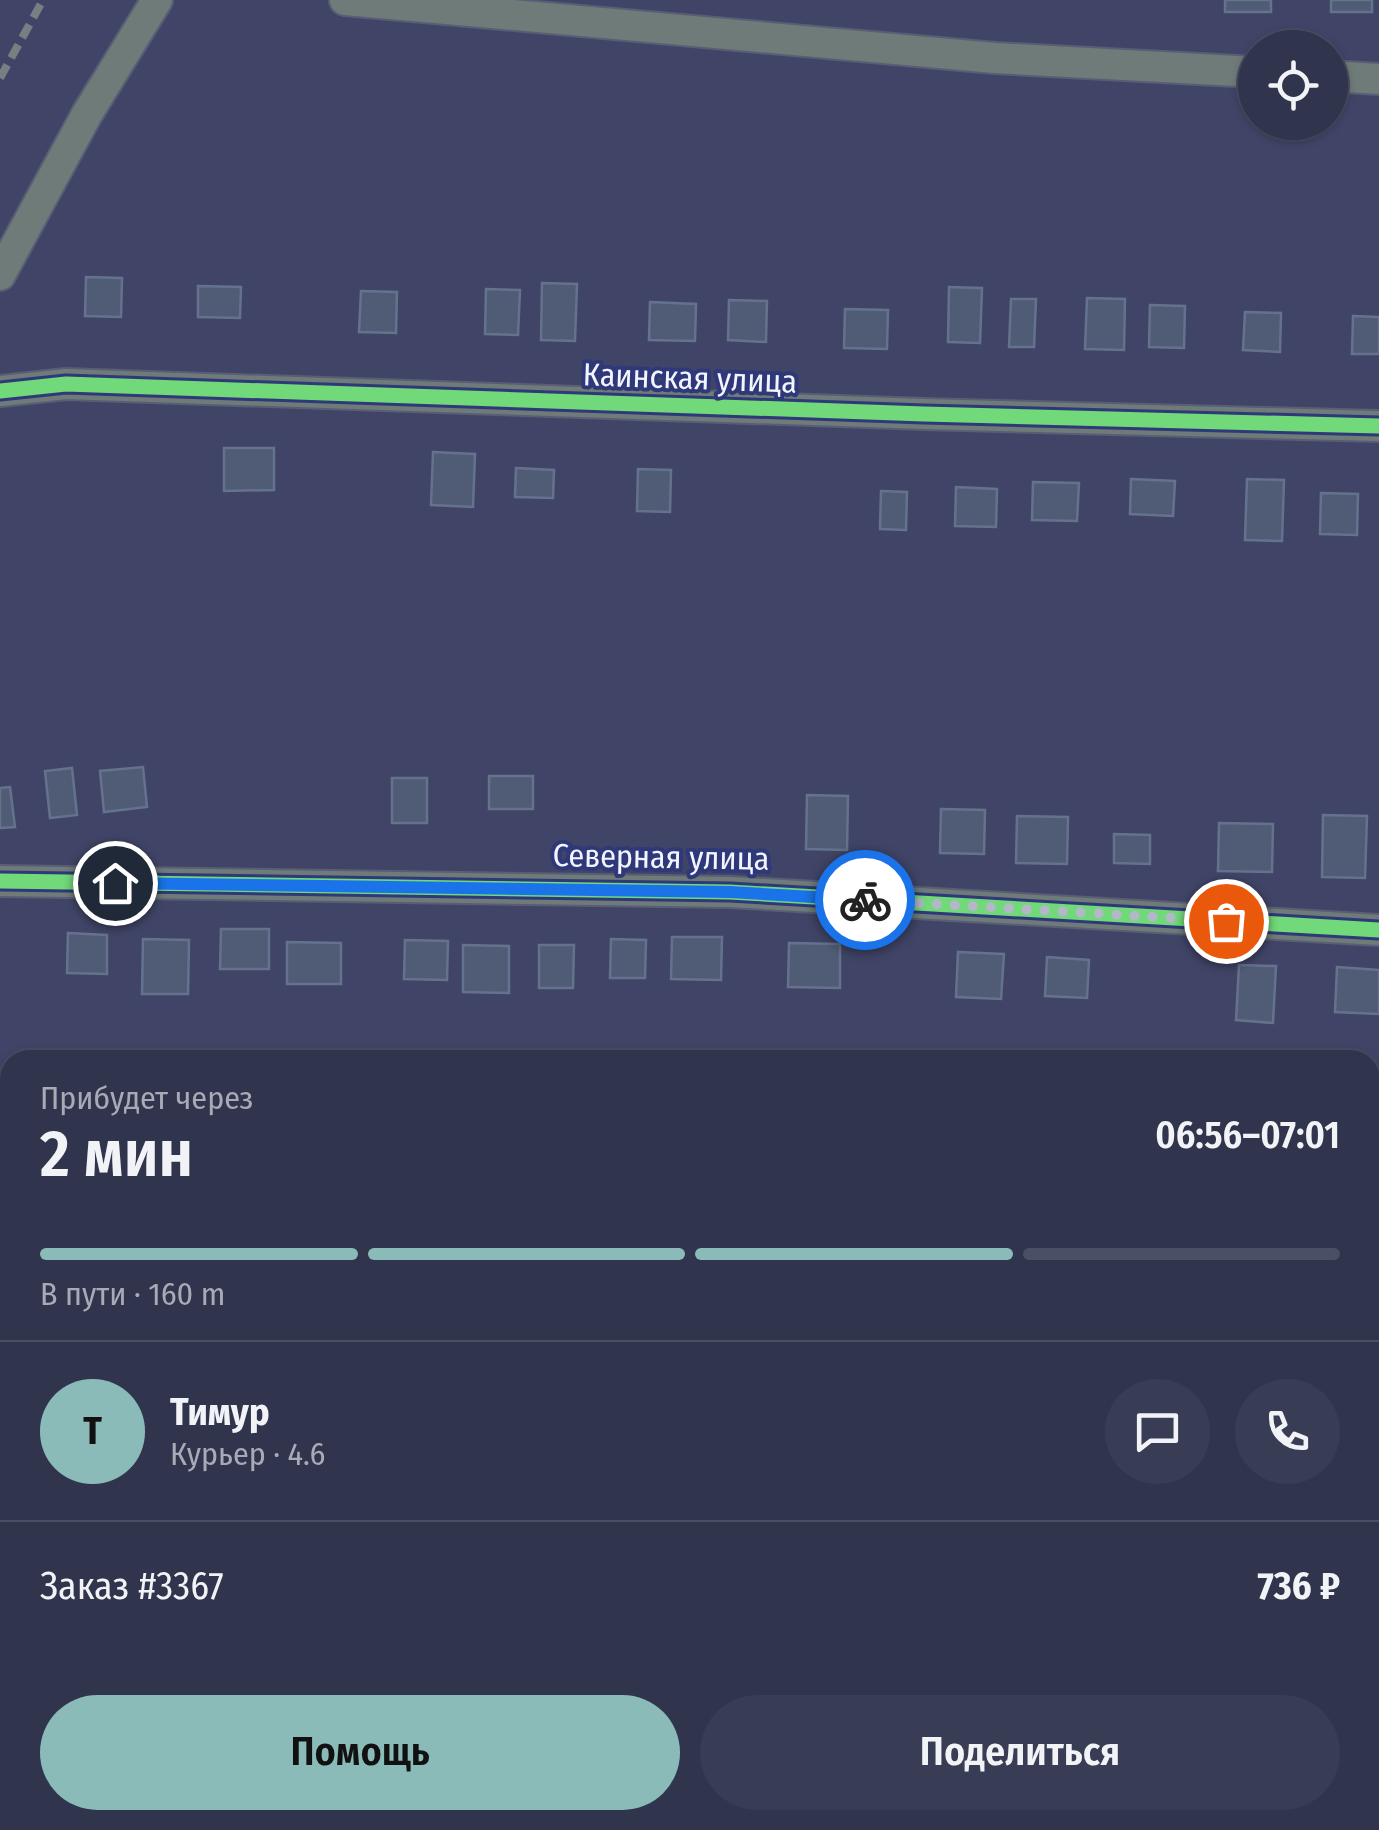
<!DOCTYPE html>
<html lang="ru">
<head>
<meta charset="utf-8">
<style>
  body { margin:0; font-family:"Fira Sans Condensed",sans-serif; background:#383c54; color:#f1f3f6; height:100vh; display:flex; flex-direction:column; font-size:38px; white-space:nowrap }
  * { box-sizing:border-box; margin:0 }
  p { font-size:32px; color:#a8aab6 }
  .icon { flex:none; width:55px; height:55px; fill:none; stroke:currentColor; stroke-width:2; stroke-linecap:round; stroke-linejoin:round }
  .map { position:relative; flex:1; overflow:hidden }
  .side { position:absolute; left:0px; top:1050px; width:1380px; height:780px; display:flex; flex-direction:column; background:#30344d; border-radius:30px 30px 0 0; box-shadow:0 2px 8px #0004,0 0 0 2px #4b4f65 }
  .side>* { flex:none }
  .fabs { position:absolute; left:1238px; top:30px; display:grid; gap:20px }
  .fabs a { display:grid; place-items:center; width:110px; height:110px; border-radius:50%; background:#30344d; box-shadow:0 2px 8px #0004,0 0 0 2px #4b4f65; font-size:50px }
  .pin { position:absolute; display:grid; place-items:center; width:85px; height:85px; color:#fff; margin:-42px; border:5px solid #fff; border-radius:50%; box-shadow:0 2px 10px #0007 }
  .courier { position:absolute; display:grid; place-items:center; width:100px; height:100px; margin:-50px; border:8px solid #1a73e8; border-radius:50%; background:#fff; color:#222; box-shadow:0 2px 12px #0007 }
  .overview em { font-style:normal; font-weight:600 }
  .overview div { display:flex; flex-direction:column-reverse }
  .overview { display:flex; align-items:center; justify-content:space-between; height:170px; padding:0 40px }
  h1 { font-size:65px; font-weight:600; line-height:75px }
  .bar { display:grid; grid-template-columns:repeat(4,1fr); gap:15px 10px; align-content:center; height:120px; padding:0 40px }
  .bar i { height:12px; border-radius:8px; background:#4b4f65 }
  .bar .selected { background:#8bbbb9 }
  .bar p { grid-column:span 4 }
  .line { display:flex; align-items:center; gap:25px; padding:0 40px; border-top:2px solid #4b4f65 }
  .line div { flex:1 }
  .round { display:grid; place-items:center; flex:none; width:105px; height:105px; border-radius:52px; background:#383c54 }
  .button { display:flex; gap:20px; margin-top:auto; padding:20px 40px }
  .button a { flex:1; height:115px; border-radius:60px; background:#8bbbb9; color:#111; font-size:40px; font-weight:600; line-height:115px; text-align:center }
  .button a+a { background:#383c54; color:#f1f3f6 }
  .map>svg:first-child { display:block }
  .building { fill:#505c75; stroke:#65728d; stroke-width:2.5 }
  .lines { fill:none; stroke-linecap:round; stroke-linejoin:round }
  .minor-casing { stroke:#595d75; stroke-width:34 }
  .minor { stroke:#6e7b78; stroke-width:30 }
  .rail { stroke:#768083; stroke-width:8; stroke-dasharray:15 8; stroke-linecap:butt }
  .cycleway-casing { stroke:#2f3878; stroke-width:21 }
  .cycleway { stroke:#71d979; stroke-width:15 }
  .done { stroke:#b4b7c8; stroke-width:10; stroke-dasharray:0 18 }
  .route { stroke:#1a73e8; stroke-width:12 }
  .labels { text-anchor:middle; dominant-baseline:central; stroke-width:8; stroke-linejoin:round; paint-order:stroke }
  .street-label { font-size:32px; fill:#f2f5fd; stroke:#2f3878 }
</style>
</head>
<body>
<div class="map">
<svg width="1379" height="1830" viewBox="0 0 1379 1830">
  <rect width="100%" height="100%" fill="#404567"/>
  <path class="building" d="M 1225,0 L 1271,0 L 1271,12 L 1225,12 Z
    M 1331,0 L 1372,0 L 1372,12 L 1331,12 Z
    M 86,277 L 122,278 L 121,317 L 85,316 Z
    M 542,283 L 577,284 L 575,341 L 541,340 Z
    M 198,286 L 241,287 L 240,318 L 198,317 Z
    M 949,287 L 982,288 L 980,343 L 948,342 Z
    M 486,289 L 520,290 L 518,335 L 485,334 Z
    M 361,291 L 397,292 L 396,333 L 359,332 Z
    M 1087,298 L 1125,299 L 1124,350 L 1085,349 Z
    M 1011,299 L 1036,299 L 1034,347 L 1009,347 Z
    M 729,300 L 767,301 L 766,342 L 728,340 Z
    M 650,302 L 696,304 L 695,341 L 649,340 Z
    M 1150,305 L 1185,306 L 1184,348 L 1149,347 Z
    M 845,309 L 888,310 L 887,349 L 844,348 Z
    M 1245,312 L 1281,313 L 1280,352 L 1243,350 Z
    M 1353,316 L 1379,317 L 1379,354 L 1352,354 Z
    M 224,448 L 274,448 L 274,490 L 224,491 Z
    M 433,452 L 475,454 L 473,507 L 431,505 Z
    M 516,468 L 554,470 L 553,498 L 515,497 Z
    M 638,469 L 671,470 L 670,512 L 637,511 Z
    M 1131,479 L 1175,481 L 1173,516 L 1130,514 Z
    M 1247,479 L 1284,480 L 1282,541 L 1245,540 Z
    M 1033,482 L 1079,483 L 1077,521 L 1032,520 Z
    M 956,487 L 997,489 L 996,527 L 955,526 Z
    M 881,491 L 907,492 L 906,530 L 880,529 Z
    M 1321,493 L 1358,494 L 1357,535 L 1320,534 Z
    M 143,767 L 147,807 L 104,812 L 100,771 Z
    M 72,768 L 77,815 L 50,818 L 45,771 Z
    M 489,776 L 533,776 L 533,809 L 489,809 Z
    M 392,778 L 427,778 L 427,823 L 392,823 Z
    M 10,787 L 15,827 L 0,828 L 0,788 Z
    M 807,795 L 848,796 L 847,850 L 806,849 Z
    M 941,809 L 985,810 L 984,854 L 940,853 Z
    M 1323,815 L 1367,816 L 1365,878 L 1322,877 Z
    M 1017,816 L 1068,817 L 1067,864 L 1016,863 Z
    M 1219,823 L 1273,824 L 1272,872 L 1218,871 Z
    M 1114,834 L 1150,835 L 1150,864 L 1114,863 Z
    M 221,929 L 269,929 L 269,969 L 220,969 Z
    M 68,933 L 107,935 L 107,974 L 67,973 Z
    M 672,937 L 722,937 L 721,980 L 671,979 Z
    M 143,939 L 189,940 L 188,994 L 142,994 Z
    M 611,939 L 646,940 L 645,978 L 610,978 Z
    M 405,940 L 448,941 L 447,980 L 404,979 Z
    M 287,942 L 341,943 L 341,984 L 287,984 Z
    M 789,943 L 840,944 L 840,988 L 788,987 Z
    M 463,945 L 509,946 L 509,993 L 463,992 Z
    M 539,945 L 574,945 L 573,988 L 539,988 Z
    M 958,952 L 1004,954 L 1001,999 L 956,997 Z
    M 1047,957 L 1089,960 L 1087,998 L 1045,996 Z
    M 1239,965 L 1276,966 L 1273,1023 L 1236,1020 Z
    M 1337,967 L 1379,970 L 1379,1014 L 1335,1012 Z
    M 1370,1220 L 1379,1220 L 1379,1280 L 1370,1280 Z
    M 0,1661 L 10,1662 L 10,1706 L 0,1705 Z
    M 120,1822 L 120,1830 L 81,1830 L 81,1824 Z"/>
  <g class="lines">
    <g class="minor-casing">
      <path id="minor" d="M 345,0 L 995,58 L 1255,72
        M 1330,76 L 1379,79
        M 0,275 L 87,114 L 157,0
        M 0,391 L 66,384 L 924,414 L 1379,426
        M 0,881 L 730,892 L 1379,930
        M 0,1334 L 10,1334
        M 1370,1339 L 1379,1339
        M 0,1768 L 10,1768
        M 1370,1784 L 1379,1785"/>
    </g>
    <use href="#minor" class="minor"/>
    <path class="rail" d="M 0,78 L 43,0"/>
    <g class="cycleway-casing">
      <path id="cycleway" d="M 0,391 L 66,384 L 924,414 L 1379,426
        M 0,881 L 730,892 L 1379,930"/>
    </g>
    <use href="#cycleway" class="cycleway"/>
  </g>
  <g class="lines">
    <path class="done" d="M 865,900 L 1226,921"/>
    <path class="route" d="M 115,883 L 730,892 L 865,900"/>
  </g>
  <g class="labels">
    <g class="street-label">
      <text transform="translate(690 378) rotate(2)">Каинская улица</text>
      <text transform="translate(661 857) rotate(1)">Северная улица</text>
    </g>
  </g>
</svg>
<div class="fabs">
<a><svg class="icon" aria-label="locate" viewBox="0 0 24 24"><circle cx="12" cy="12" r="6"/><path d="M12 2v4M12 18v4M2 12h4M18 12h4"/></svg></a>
</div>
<div class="pin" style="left:1226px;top:921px;background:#ea580c"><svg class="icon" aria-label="bag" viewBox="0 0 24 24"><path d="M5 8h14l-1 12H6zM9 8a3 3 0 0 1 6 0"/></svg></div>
<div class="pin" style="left:115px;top:883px;background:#1f2937"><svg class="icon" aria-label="home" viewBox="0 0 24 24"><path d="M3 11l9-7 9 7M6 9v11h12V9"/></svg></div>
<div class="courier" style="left:865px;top:900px"><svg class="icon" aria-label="bike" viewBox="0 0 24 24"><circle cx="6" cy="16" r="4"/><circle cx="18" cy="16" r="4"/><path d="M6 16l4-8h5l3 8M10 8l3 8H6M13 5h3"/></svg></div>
<section class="side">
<div class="overview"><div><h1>2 мин</h1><p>Прибудет через</p></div><em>06:56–07:01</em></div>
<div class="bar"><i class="selected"></i><i class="selected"></i><i class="selected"></i><i></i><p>В пути · 160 m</p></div>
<div class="line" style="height:180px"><b class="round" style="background:#8bbbb9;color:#111">Т</b><div><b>Тимур</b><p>Курьер · 4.6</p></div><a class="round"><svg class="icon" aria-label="chat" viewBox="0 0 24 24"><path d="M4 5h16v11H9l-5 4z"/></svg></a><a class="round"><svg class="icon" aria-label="phone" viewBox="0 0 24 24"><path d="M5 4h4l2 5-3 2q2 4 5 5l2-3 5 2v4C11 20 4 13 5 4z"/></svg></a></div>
<div class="line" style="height:130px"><div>Заказ #3367</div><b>736 ₽</b></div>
<div class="button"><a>Помощь</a><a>Поделиться</a></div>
</section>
</div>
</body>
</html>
